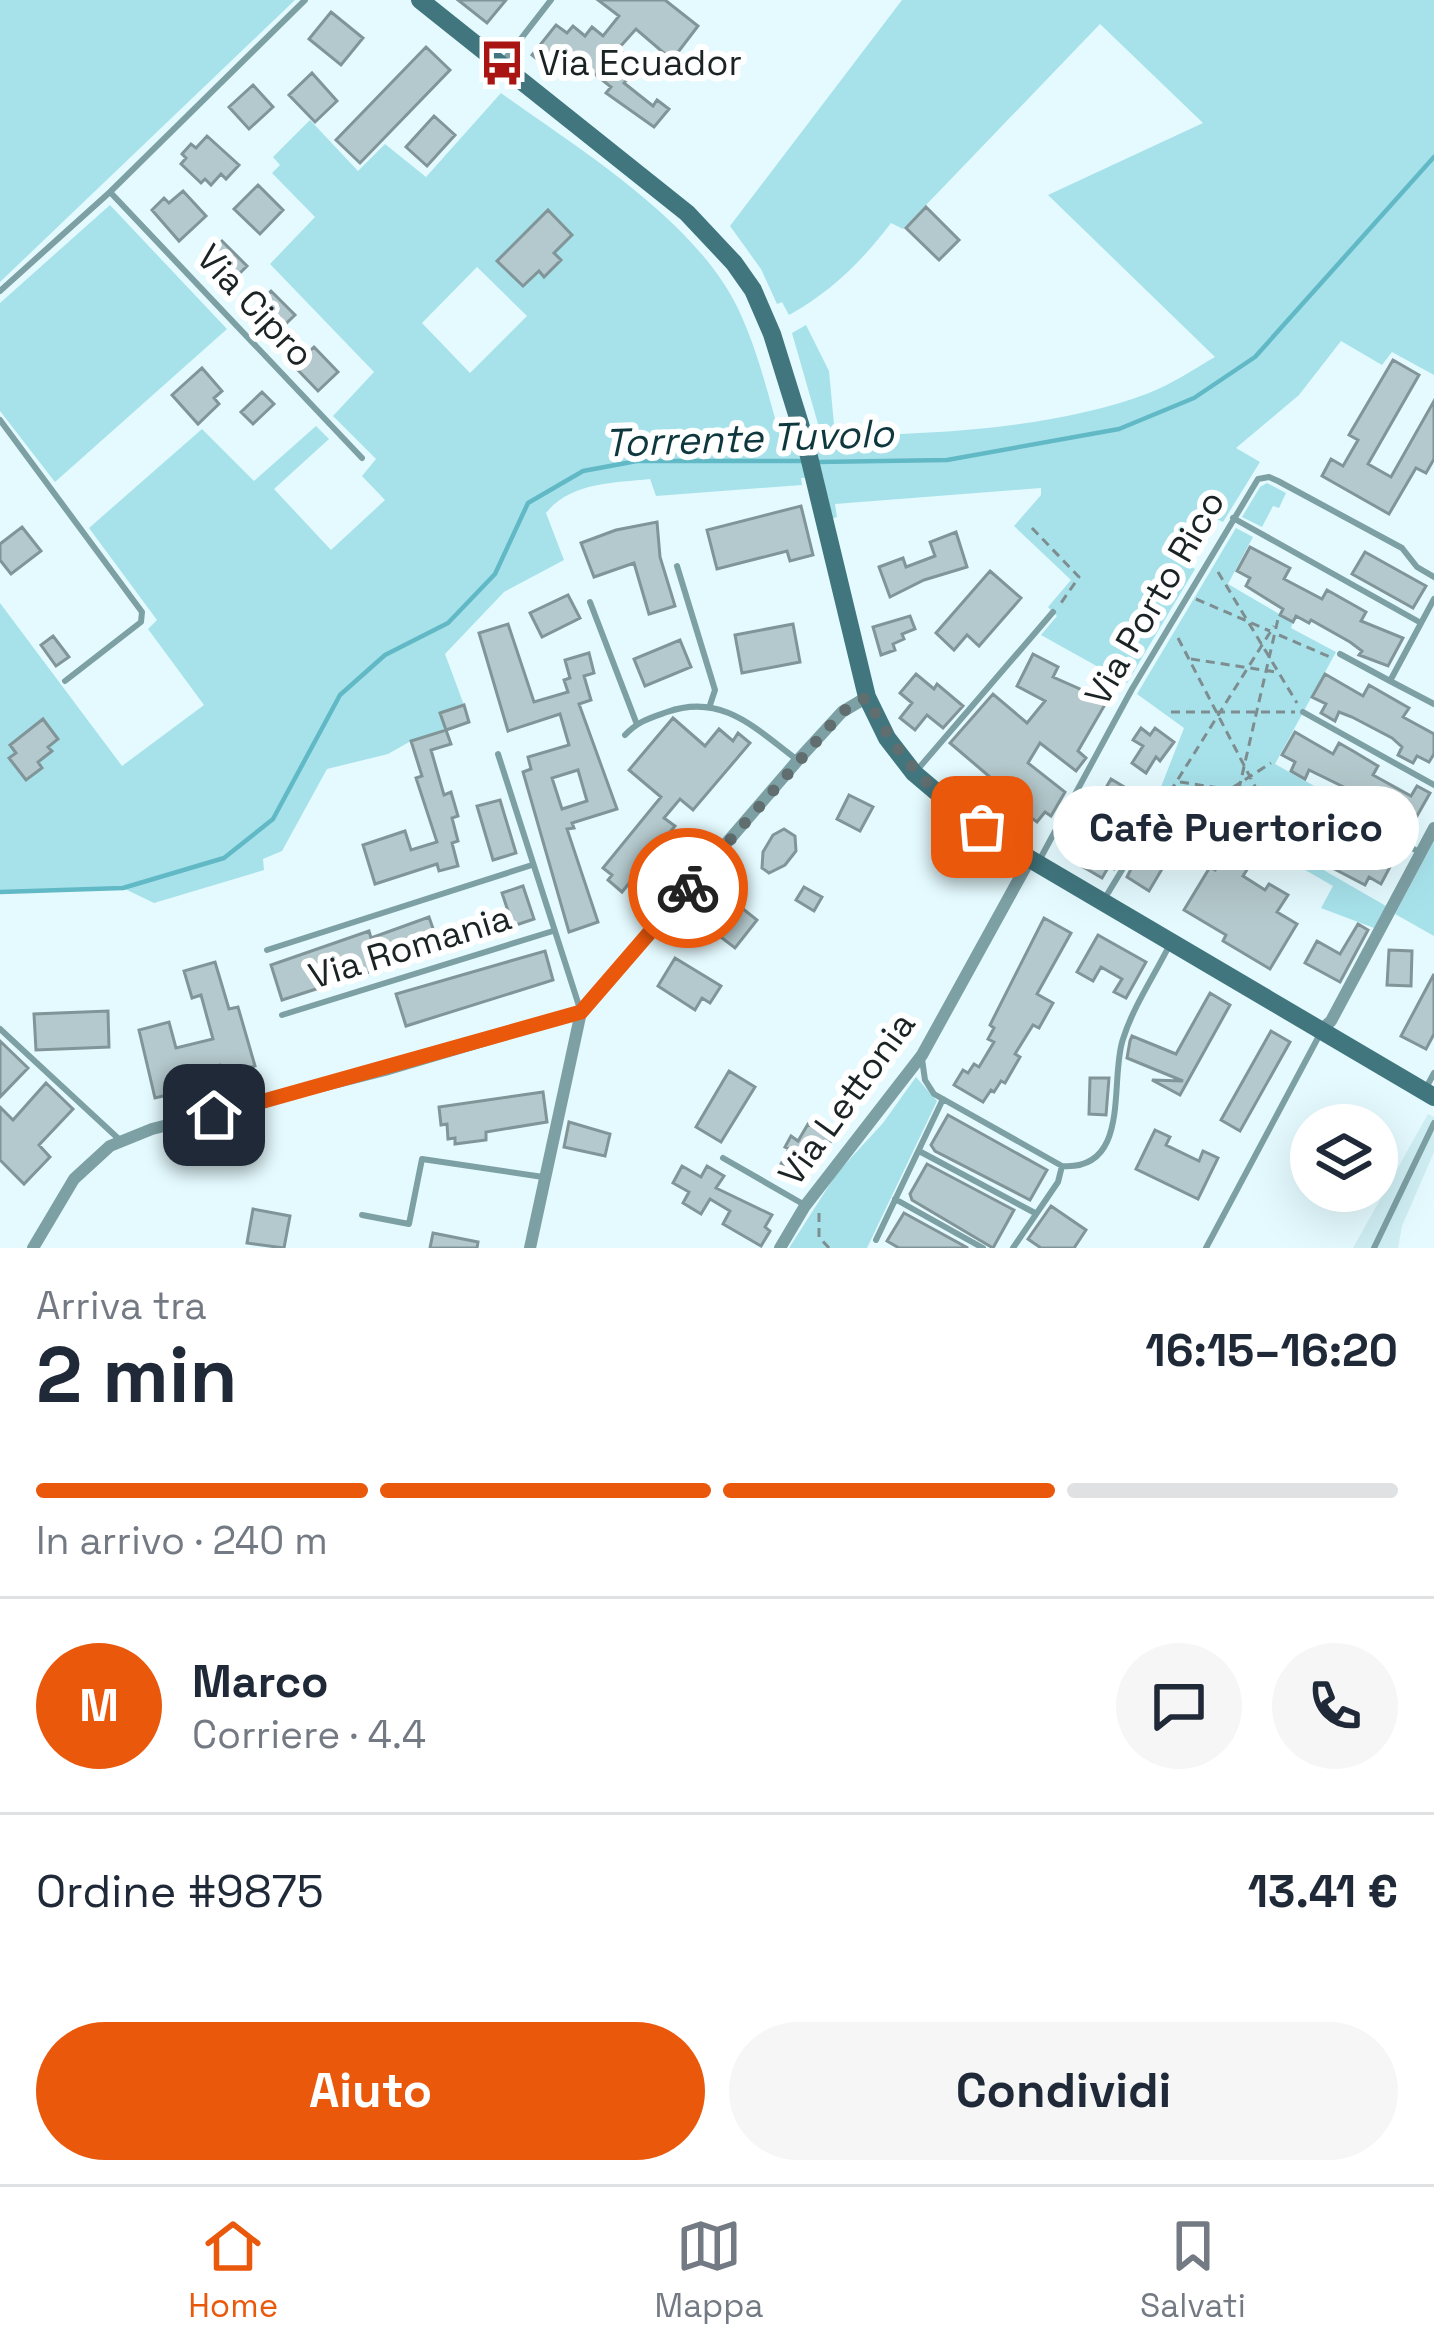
<!DOCTYPE html>
<html lang="it">
<head>
<meta charset="utf-8">
<style>
  body { margin:0; font-family:"Space Grotesk",sans-serif; background:#f6f6f7; color:#1f2937; height:100vh; display:flex; flex-direction:column; font-size:45px; white-space:nowrap }
  * { box-sizing:border-box; margin:0 }
  p { font-size:39px; color:#747a83 }
  .icon { flex:none; width:66px; height:66px; fill:none; stroke:currentColor; stroke-width:2; stroke-linecap:round; stroke-linejoin:round }
  .map { position:relative; height:1248px; overflow:hidden }
  .panel { display:flex; flex-direction:column; background:#fff; flex:1 }
  .panel>* { flex:none }
  .fabs { position:absolute; left:1290px; top:1104px; display:grid; gap:24px }
  .fabs a { display:grid; place-items:center; width:108px; height:108px; border-radius:50%; background:#fff; box-shadow:0 12px 48px #0002; font-size:60px }
  .pin { position:absolute; display:grid; place-items:center; width:102px; height:102px; color:#fff; margin:-51px; border-radius:24px; box-shadow:0 6px 18px #0006 }
  .courier { position:absolute; display:grid; place-items:center; width:120px; height:120px; margin:-60px; border:9px solid #ea580c; border-radius:50%; background:#fff; color:#222; box-shadow:0 3px 15px #0007 }
  .bubble { position:absolute; height:84px; border-radius:42px; background:#fff; box-shadow:0 12px 48px #0002; font-size:39px; font-weight:700; line-height:84px; text-align:center }
  .summary em { font-style:normal; font-weight:700 }
  .summary div { display:flex; flex-direction:column-reverse }
  .summary { display:flex; align-items:center; justify-content:space-between; height:204px; padding:0 36px }
  h1 { font-size:78px; font-weight:700; line-height:90px }
  .bar { display:grid; grid-template-columns:repeat(4,1fr); gap:18px 12px; align-content:center; height:144px; padding:0 36px }
  .bar i { height:15px; border-radius:9px; background:#e0e1e3 }
  .bar .current { background:#ea580c }
  .bar p { grid-column:span 4 }
  .line { display:flex; align-items:center; gap:30px; padding:0 36px; border-top:3px solid #e0e1e3 }
  .line div { flex:1 }
  .round { display:grid; place-items:center; flex:none; width:126px; height:126px; border-radius:63px; background:#f6f6f7 }
  .primary-button { display:flex; gap:24px; margin-top:auto; padding:24px 36px }
  .primary-button a { flex:1; height:138px; border-radius:72px; background:#ea580c; color:#fff; font-size:48px; font-weight:700; line-height:138px; text-align:center }
  .primary-button a+a { background:#f6f6f7; color:#1f2937 }
  .dock { display:flex; justify-content:space-around; align-items:center; height:168px; border-top:3px solid #e0e1e3; background:#fff; font-size:33px; color:#747a83 }
  .dock a { display:grid; justify-items:center; gap:6px }
  .dock .current { color:#ea580c }
  .map>svg:first-child { display:block }
  .built { fill:#ceeef3 }
  .green { fill:#a7e2eb; fill-rule:evenodd }
  .lines { fill:none; stroke-linecap:round; stroke-linejoin:round }
  .stream { stroke:#62b9c6; stroke-width:4.5 }
  .building { fill:#b4c9cd; stroke:#819598; stroke-width:3; fill-rule:evenodd }
  .path { stroke:#7e8d90; stroke-width:3; stroke-dasharray:9 6; stroke-linecap:butt }
  .lane { stroke:#7da0a5; stroke-width:6 }
  .street { stroke:#7da0a5; stroke-width:12 }
  .secondary { stroke:#41767e; stroke-width:18 }
  .done { stroke:#616e70; stroke-width:12; stroke-dasharray:0 21.6 }
  .route { stroke:#ea580c; stroke-width:15 }
  .labels { text-anchor:middle; dominant-baseline:central; stroke-width:12; stroke-linejoin:round; paint-order:stroke }
  .poi-label { font-size:36px; fill:#1b2324; stroke:#fff; text-anchor:start }
  .street-label { font-size:36px; fill:#1b2324; stroke:#fff }
  .water-label { font-size:39px; font-style:italic; fill:#0e383e; stroke:#fff }
</style>
</head>
<body>
<div class="map">
<svg width="1434" height="1248" viewBox="0 0 1434 1248">
  <rect width="100%" height="100%" fill="#e4fafe"/>
  <path class="built" d="M 1428,1114 L 1434,1117 L 1434,1152 L 1402,1226 L 1398,1248 L 1353,1248 Z"/>
  <path class="green" d="M 0,0 L 295,0 L 0,282 Z
    M 902,0 L 1434,0 L 1434,375 L 1392,352 L 1382,365 L 1341,341 L 1299,395 L 1236,448 L 1260,462 L 1223,522 L 1212,517 L 1185,562 L 1195,569 L 1127,683 L 1041,635 L 1057,616 L 1048,607 L 1071,580 L 1014,526 L 1041,495 L 1041,488 L 835,504 L 837,517 L 831,519 L 823,477 L 801,478 L 802,485 L 656,496 L 650,479 C 613,483 571,482 546,513 L 564,560 L 504,592 L 445,654 L 464,705 L 441,713 L 446,730 L 411,741 L 388,754 L 327,769 L 282,851 L 263,859 L 264,870 L 154,903 L 123,888 L 0,892 L 0,603 L 122,766 L 204,705 L 148,629 L 157,620 L 89,528 L 202,429 L 254,481 L 316,426 L 329,439 L 274,489 L 331,550 L 385,500 L 362,476 L 376,459 L 333,416 L 374,372 L 270,264 L 315,217 L 272,173 L 280,165 L 273,157 L 310,120 L 358,171 L 385,144 L 426,177 L 501,93 C 580,150 701,223 741,315 C 760,357 770,403 783,446 L 824,445 L 792,333 L 806,325 L 829,371 L 835,435 C 933,435 1057,428 1149,393 C 1172,384 1194,369 1215,357 L 1048,195 L 1203,123 L 1100,24 L 903,229 L 891,223 C 862,261 831,292 789,315 L 782,302 L 777,304 L 761,269 L 730,226 ZM 477,267 L 527,316 L 470,373 L 422,323 Z
    M 110,205 L 227,329 L 55,482 L 0,411 L 0,303 Z
    M 1267,483 L 1286,493 L 1279,508 L 1273,506 L 1262,527 L 1242,517 L 1260,487 Z
    M 1236,528 L 1253,537 L 1228,584 L 1293,622 L 1291,628 L 1336,652 L 1275,764 L 1341,801 L 1308,861 L 1386,906 L 1374,928 L 1321,908 L 1333,886 L 1161,787 L 1184,728 L 1137,694 Z
    M 1434,841 L 1434,936 L 1395,914 Z
    M 916,1077 L 937,1101 L 867,1248 L 789,1248 L 837,1173 L 883,1123 Z"/>
  <g class="lines">
    <path class="stream" d="M 817,462 L 947,460 L 1119,429 L 1194,398 L 1255,357 L 1434,157
      M 0,892 L 123,888 L 224,858 L 273,819 L 340,695 L 385,655 L 448,623 L 495,574 L 528,503 L 583,471 L 637,461 L 805,461"/>
  </g>
  <path class="building" d="M 458,0 L 506,0 L 487,23 Z
    M 598,0 L 665,0 L 698,26 L 672,60 L 636,29 L 618,49 L 630,59 L 624,67 L 632,73 L 624,83 L 653,106 L 657,100 L 669,109 L 654,127 L 606,93 L 611,87 L 575,58 L 567,67 L 555,57 L 547,67 L 532,55 L 556,25 L 567,33 L 573,26 L 585,36 L 592,27 L 603,36 L 619,16 Z
    M 331,12 L 363,38 L 341,65 L 309,39 Z
    M 426,47 L 450,70 L 360,163 L 336,140 Z
    M 312,73 L 337,101 L 315,122 L 289,95 Z
    M 253,85 L 273,107 L 249,129 L 229,107 Z
    M 434,116 L 455,135 L 427,166 L 406,147 Z
    M 207,136 L 239,165 L 226,179 L 221,174 L 211,185 L 205,179 L 201,183 L 181,164 L 186,158 L 182,154 L 191,144 L 196,148 Z
    M 258,185 L 283,210 L 260,234 L 234,209 Z
    M 183,191 L 206,216 L 179,241 L 152,210 L 164,198 L 169,203 Z
    M 926,207 L 959,240 L 939,260 L 906,228 Z
    M 548,210 L 572,235 L 554,253 L 561,260 L 544,277 L 539,271 L 523,286 L 497,261 Z
    M 222,241 L 247,266 L 224,289 L 199,264 Z
    M 271,291 L 295,315 L 273,336 L 249,313 Z
    M 314,347 L 338,372 L 318,391 L 294,366 Z
    M 1393,360 L 1419,375 L 1368,464 L 1391,477 L 1434,401 L 1434,459 L 1426,473 L 1416,468 L 1389,514 L 1322,476 L 1331,459 L 1343,466 L 1358,440 L 1349,435 Z
    M 202,368 L 222,391 L 214,398 L 219,404 L 198,424 L 172,395 Z
    M 262,392 L 274,404 L 253,424 L 241,412 Z
    M 801,506 L 813,555 L 790,561 L 787,551 L 717,569 L 707,530 Z
    M 657,522 L 660,557 L 675,606 L 649,614 L 634,563 L 594,577 L 581,543 L 616,530 Z
    M 22,527 L 41,551 L 11,574 L 0,560 L 0,544 Z
    M 956,532 L 967,567 L 924,580 L 890,597 L 879,567 L 903,558 L 906,567 L 935,556 L 930,542 Z
    M 1250,547 L 1290,568 L 1284,579 L 1322,599 L 1327,590 L 1366,612 L 1361,621 L 1403,638 L 1388,666 L 1359,655 L 1362,651 L 1350,642 L 1311,620 L 1309,623 L 1296,616 L 1293,622 L 1280,615 L 1283,609 L 1246,586 L 1250,578 L 1237,571 Z
    M 1365,552 L 1426,586 L 1413,608 L 1352,574 Z
    M 990,571 L 1021,598 L 979,646 L 967,635 L 954,650 L 936,633 Z
    M 568,595 L 580,618 L 542,637 L 530,613 Z
    M 910,616 L 915,629 L 902,634 L 904,639 L 893,644 L 895,650 L 881,655 L 873,627 Z
    M 508,624 L 534,702 L 568,692 L 564,680 L 570,678 L 565,660 L 589,653 L 594,673 L 584,676 L 591,700 L 579,704 L 617,809 L 572,823 L 574,828 L 567,829 L 598,922 L 569,932 L 523,772 L 531,769 L 528,757 L 569,745 L 560,714 L 508,731 L 479,633 ZM 578,770 L 587,801 L 562,809 L 552,778 Z
    M 793,624 L 800,662 L 742,673 L 735,635 Z
    M 53,636 L 69,657 L 56,666 L 41,645 Z
    M 680,640 L 691,667 L 645,686 L 634,659 Z
    M 1033,654 L 1058,667 L 1053,677 L 1107,701 L 1078,751 L 1086,758 L 1076,771 L 1040,743 L 1028,763 L 1065,792 L 1051,816 L 1045,812 L 1037,822 L 992,789 L 997,783 L 950,743 L 993,694 L 1027,723 L 1045,701 L 1017,686 Z
    M 916,674 L 934,689 L 937,684 L 963,706 L 943,728 L 927,715 L 915,730 L 900,718 L 912,703 L 900,693 Z
    M 1325,674 L 1363,696 L 1369,685 L 1409,708 L 1403,717 L 1434,734 L 1434,754 L 1429,762 L 1417,756 L 1413,763 L 1398,755 L 1402,747 L 1392,738 L 1352,717 L 1339,712 L 1335,721 L 1321,713 L 1326,704 L 1312,697 Z
    M 464,705 L 469,722 L 446,730 L 440,713 Z
    M 673,718 L 705,746 L 719,729 L 733,741 L 738,733 L 750,743 L 693,810 L 680,799 L 664,818 L 675,826 L 622,892 L 608,880 L 612,875 L 603,868 L 661,797 L 629,770 Z
    M 43,719 L 58,739 L 48,747 L 52,751 L 38,762 L 42,768 L 26,780 L 9,758 L 16,753 L 10,745 Z
    M 1141,728 L 1150,735 L 1155,728 L 1174,742 L 1160,761 L 1156,757 L 1146,773 L 1132,763 L 1143,746 L 1133,740 Z
    M 446,730 L 451,744 L 431,750 L 444,795 L 451,792 L 458,816 L 452,818 L 458,841 L 452,843 L 458,866 L 439,871 L 437,864 L 375,884 L 363,845 L 405,831 L 411,850 L 437,842 L 416,778 L 422,776 L 411,741 Z
    M 1295,732 L 1333,754 L 1339,743 L 1353,751 L 1378,766 L 1373,775 L 1411,796 L 1417,786 L 1430,793 L 1417,816 L 1405,809 L 1399,820 L 1387,814 L 1383,821 L 1368,813 L 1372,805 L 1362,796 L 1309,770 L 1305,779 L 1291,771 L 1295,762 L 1282,755 Z
    M 1111,779 L 1151,803 L 1125,846 L 1162,869 L 1149,891 L 1127,877 L 1135,861 L 1131,853 L 1123,854 L 1114,869 L 1109,866 L 1102,878 L 1073,861 L 1091,831 L 1102,807 L 1097,803 Z
    M 849,795 L 873,807 L 860,831 L 837,819 Z
    M 500,800 L 516,853 L 493,860 L 477,806 Z
    M 1181,821 L 1204,836 L 1182,863 L 1162,850 Z
    M 1329,826 L 1392,863 L 1381,884 L 1369,877 L 1365,885 L 1325,864 L 1328,857 L 1315,850 Z
    M 784,829 L 795,836 L 796,851 L 785,865 L 769,873 L 762,868 L 763,852 L 773,835 Z
    M 1228,856 L 1248,868 L 1243,876 L 1265,890 L 1269,884 L 1288,895 L 1277,912 L 1297,924 L 1270,969 L 1223,941 L 1226,935 L 1184,910 L 1210,867 L 1215,870 Z
    M 523,886 L 534,919 L 513,926 L 502,893 Z
    M 804,887 L 822,897 L 814,911 L 796,900 Z
    M 718,889 L 757,920 L 735,948 L 696,918 Z
    M 429,917 L 440,949 L 282,1000 L 271,965 L 369,931 L 371,938 Z
    M 1044,918 L 1071,933 L 1037,994 L 1053,1003 L 1039,1028 L 1033,1025 L 1015,1054 L 1020,1057 L 1005,1083 L 1001,1081 L 994,1092 L 991,1090 L 983,1102 L 954,1085 L 963,1070 L 968,1073 L 974,1064 L 979,1067 L 994,1042 L 988,1039 L 994,1028 L 990,1025 Z
    M 1358,924 L 1368,930 L 1340,982 L 1305,963 L 1317,941 L 1340,954 Z
    M 1098,935 L 1146,962 L 1126,998 L 1114,992 L 1122,979 L 1101,967 L 1093,981 L 1077,972 Z
    M 1389,950 L 1412,951 L 1411,986 L 1387,985 Z
    M 545,951 L 553,980 L 406,1026 L 396,994 Z
    M 675,958 L 721,986 L 710,1003 L 702,998 L 695,1010 L 658,986 Z
    M 215,962 L 229,1009 L 238,1007 L 255,1066 L 223,1075 L 220,1065 L 180,1075 L 184,1091 L 155,1098 L 139,1030 L 169,1022 L 176,1048 L 213,1039 L 201,995 L 192,998 L 184,971 Z
    M 1434,974 L 1434,1034 L 1426,1049 L 1401,1036 Z
    M 1210,993 L 1230,1005 L 1180,1095 L 1152,1080 L 1183,1081 L 1127,1058 L 1130,1041 L 1132,1036 L 1176,1054 Z
    M 108,1011 L 109,1047 L 36,1050 L 34,1014 Z
    M 1271,1031 L 1290,1042 L 1240,1131 L 1221,1120 Z
    M 0,1041 L 28,1068 L 0,1097 Z
    M 729,1071 L 755,1087 L 721,1142 L 696,1127 Z
    M 1090,1078 L 1109,1078 L 1106,1115 L 1089,1114 Z
    M 46,1083 L 73,1109 L 39,1145 L 50,1157 L 24,1184 L 0,1160 L 0,1107 L 13,1120 Z
    M 543,1092 L 547,1122 L 486,1132 L 486,1140 L 455,1144 L 455,1138 L 448,1139 L 447,1124 L 441,1125 L 439,1107 Z
    M 948,1115 L 1047,1170 L 1030,1200 L 935,1151 L 931,1145 Z
    M 569,1122 L 610,1134 L 605,1156 L 564,1147 Z
    M 808,1124 L 832,1139 L 818,1163 L 814,1160 L 808,1171 L 798,1165 L 795,1172 L 781,1164 L 789,1149 L 785,1147 L 791,1136 L 798,1141 Z
    M 1155,1130 L 1170,1137 L 1166,1145 L 1199,1161 L 1203,1151 L 1218,1158 L 1198,1199 L 1136,1169 Z
    M 927,1164 L 1014,1210 L 993,1248 L 912,1200 L 910,1194 Z
    M 682,1166 L 701,1177 L 707,1166 L 724,1176 L 716,1188 L 772,1215 L 765,1227 L 770,1231 L 761,1246 L 723,1224 L 730,1211 L 710,1199 L 701,1214 L 683,1203 L 689,1192 L 673,1183 Z
    M 1051,1206 L 1086,1230 L 1074,1248 L 1041,1248 L 1028,1239 Z
    M 253,1209 L 290,1216 L 284,1248 L 247,1243 Z
    M 904,1213 L 968,1248 L 899,1248 L 887,1241 Z
    M 433,1233 L 478,1242 L 477,1248 L 430,1248 Z"/>
  <g class="lines">
    <path class="path" d="M 1032,528 L 1079,577 L 1061,603
      M 1218,572 L 1297,703
      M 1196,599 L 1270,631
      M 1279,635 L 1330,657
      M 1178,638 L 1288,850
      M 1191,659 L 1276,672
      M 1171,712 L 1295,712
      M 1180,782 L 1331,805
      M 1170,792 L 1274,626
      M 1207,804 L 1271,763
      M 1232,819 L 1278,619
      M 819,1213 L 819,1237 L 829,1248"/>
    <path class="lane" d="M 502,63 L 551,0
      M 110,192 L 362,458
      M 0,291 L 110,192 L 305,0
      M 0,420 L 142,612 L 141,622 L 65,681
      M 1233,518 L 1421,623
      M 677,566 L 715,690 L 710,705
      M 1434,599 L 1390,681 L 1434,704
      M 590,602 L 636,722
      M 1340,654 L 1390,681
      M 1303,712 L 1434,785
      M 625,735 C 638,721 650,718 667,712 C 721,693 754,727 795,758
      M 498,754 L 581,1012
      M 918,769 L 1053,612
      M 1339,807 L 1419,852
      M 1040,859 L 1132,689 L 1258,479 L 1269,477 L 1278,481 L 1402,548 L 1417,567 L 1434,577
      M 1105,898 L 1128,860
      M 267,950 L 532,865
      M 282,1015 L 553,931
      M 0,1029 L 121,1141
      M 922,1059 L 925,1080 L 934,1094 L 1062,1166 C 1132,1171 1109,1079 1123,1039 C 1133,1007 1154,976 1169,946
      M 1426,1088 L 1434,1073
      M 919,1151 L 1035,1213
      M 723,1158 L 803,1204
      M 895,1199 L 983,1248
      M 362,1215 L 409,1224 L 422,1159 L 543,1177
      M 876,1240 L 943,1099
      M 1013,1248 L 1058,1182 L 1062,1166
      M 1206,1248 L 1320,1034
      M 1374,1248 L 1434,1123"/>
    <path class="street" d="M 1321,1030 L 1331,1021 L 1434,828
      M 33,1248 L 74,1179 L 110,1146 L 152,1129 L 385,1070 L 581,1012 L 798,760 L 842,712 L 867,697
      M 530,1248 L 581,1012
      M 780,1248 L 805,1206 L 922,1055 L 1030,859"/>
    <path class="secondary" d="M 420,0 L 687,213 L 734,263 L 753,290 L 772,334 L 805,440 L 867,697 L 887,738 L 914,773 L 960,812 L 1030,859 L 1434,1097"/>
  </g>
  <g class="lines">
    <path class="done" d="M 688,888 L 842,712 L 867,697 C 894,753 930,792 982,827"/>
    <path class="route" d="M 214,1115 L 581,1012 L 688,888"/>
  </g>
  <defs>
    <g id="bus-bare" transform="scale(3.6)"><path d="M-5-6H5V4H4V6H2V4H-2V6H-4V4H-5ZM-3.5-4V0h7V-4ZM-3.5 1.2v1.5H-2V1.2ZM2 1.2v1.5H3.5V1.2Z" fill="#a81513" stroke="#fff" stroke-width="2.5" paint-order="stroke"/></g>
  </defs>
  <g fill-rule="evenodd">
    <use href="#bus-bare" x="502" y="63"/>
  </g>
  <g class="labels">
    <g class="poi-label">
      <text x="538" y="63">Via Ecuador</text>
    </g>
    <g class="street-label">
      <text transform="translate(255 306) rotate(47)">Via Cipro</text>
      <text transform="translate(1155 598) rotate(-60)">Via Porto Rico</text>
      <text transform="translate(410 947) rotate(-17)">Via Romania</text>
      <text transform="translate(847 1099) rotate(-54)">Via Lettonia</text>
    </g>
    <g class="water-label">
      <text transform="translate(749 438) rotate(-2)">Torrente Tuvolo</text>
    </g>
  </g>
</svg>
<div class="fabs">
<a><svg class="icon" aria-label="layers" viewBox="0 0 24 24"><path d="M12 4l9 5-9 5-9-5zM3 14l9 5 9-5"/></svg></a>
</div>
<div class="pin" style="left:982px;top:827px;background:#ea580c"><svg class="icon" aria-label="bag" viewBox="0 0 24 24"><path d="M5 8h14l-1 12H6zM9 8a3 3 0 0 1 6 0"/></svg></div>
<div class="pin" style="left:214px;top:1115px;background:#1f2937"><svg class="icon" aria-label="home" viewBox="0 0 24 24"><path d="M3 11l9-7 9 7M6 9v11h12V9"/></svg></div>
<div class="courier" style="left:688px;top:888px"><svg class="icon" aria-label="bike" viewBox="0 0 24 24"><circle cx="6" cy="16" r="4"/><circle cx="18" cy="16" r="4"/><path d="M6 16l4-8h5l3 8M10 8l3 8H6M13 5h3"/></svg></div>
<div class="bubble" style="left:1053px;top:786px;width:366px">Cafè Puertorico</div>
</div>
<section class="panel">
<div class="summary"><div><h1>2 min</h1><p>Arriva tra</p></div><em>16:15–16:20</em></div>
<div class="bar"><i class="current"></i><i class="current"></i><i class="current"></i><i></i><p>In arrivo · 240 m</p></div>
<div class="line" style="height:216px"><b class="round" style="background:#ea580c;color:#fff">M</b><div><b>Marco</b><p>Corriere · 4.4</p></div><a class="round"><svg class="icon" aria-label="chat" viewBox="0 0 24 24"><path d="M4 5h16v11H9l-5 4z"/></svg></a><a class="round"><svg class="icon" aria-label="phone" viewBox="0 0 24 24"><path d="M5 4h4l2 5-3 2q2 4 5 5l2-3 5 2v4C11 20 4 13 5 4z"/></svg></a></div>
<div class="line" style="height:156px"><div>Ordine #9875</div><b>13.41 €</b></div>
<div class="primary-button"><a>Aiuto</a><a>Condividi</a></div>
</section>
<nav class="dock">
<a class="current"><svg class="icon" aria-label="home" viewBox="0 0 24 24"><path d="M3 11l9-7 9 7M6 9v11h12V9"/></svg>Home</a>
<a><svg class="icon" aria-label="map" viewBox="0 0 24 24"><path d="M3 6l6-2 6 2 6-2v14l-6 2-6-2-6 2zM9 4v14M15 6v14"/></svg>Mappa</a>
<a><svg class="icon" aria-label="saved" viewBox="0 0 24 24"><path d="M7 4h10v16l-5-4-5 4z"/></svg>Salvati</a>
</nav>
</body>
</html>
